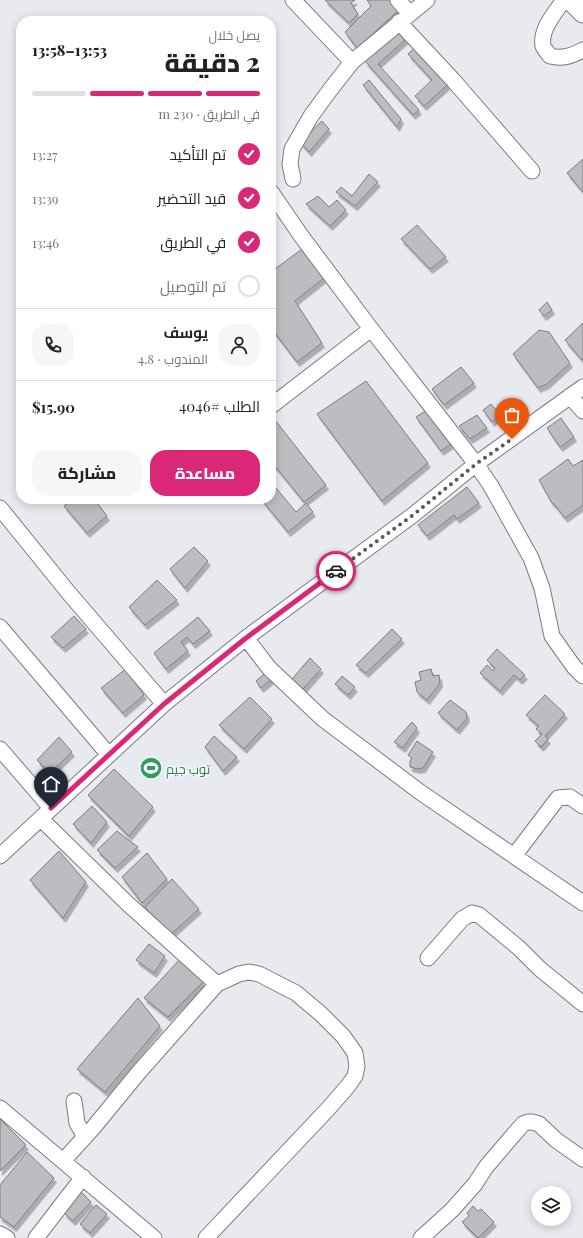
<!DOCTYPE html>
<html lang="ar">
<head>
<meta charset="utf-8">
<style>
  body { margin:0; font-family:"Playfair Display",Cairo,serif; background:#f6f6f6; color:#222; direction:rtl; height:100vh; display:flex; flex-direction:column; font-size:15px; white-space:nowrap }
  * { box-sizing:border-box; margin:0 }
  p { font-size:13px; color:#767676 }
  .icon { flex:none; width:22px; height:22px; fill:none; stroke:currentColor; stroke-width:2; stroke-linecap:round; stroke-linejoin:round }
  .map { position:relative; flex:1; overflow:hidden; direction:ltr }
  .sheet { position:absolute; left:16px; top:16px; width:260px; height:488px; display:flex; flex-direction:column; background:#fff; border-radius:16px; box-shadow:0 2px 10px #0003; direction:rtl }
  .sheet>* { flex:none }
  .buttons { position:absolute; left:531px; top:1186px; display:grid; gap:8px }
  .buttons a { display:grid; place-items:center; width:40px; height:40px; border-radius:50%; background:#fff; box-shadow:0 2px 10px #0003; font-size:20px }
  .pin { position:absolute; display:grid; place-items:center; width:34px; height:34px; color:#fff; margin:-41px -17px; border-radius:50% 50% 50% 0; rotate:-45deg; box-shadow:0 0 4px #0007 }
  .pin .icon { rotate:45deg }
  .courier { position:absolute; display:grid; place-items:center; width:40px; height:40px; margin:-20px; border:3px solid #db2777; border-radius:50%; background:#fff; color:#222; box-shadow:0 1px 5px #0007 }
  .headline em { font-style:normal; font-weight:800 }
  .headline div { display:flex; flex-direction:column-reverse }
  .headline { display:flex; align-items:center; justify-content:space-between; height:68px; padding:0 16px }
  h1 { font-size:26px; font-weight:800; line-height:30px }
  .bar { display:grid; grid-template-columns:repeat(4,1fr); gap:6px 4px; align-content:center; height:48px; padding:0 16px }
  .bar i { height:5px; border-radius:3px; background:#e0e0e0 }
  .bar .selected { background:#db2777 }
  .bar p { grid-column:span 4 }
  .line { display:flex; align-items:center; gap:10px; padding:0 16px; border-top:1px solid #e0e0e0 }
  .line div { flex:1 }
  .round { display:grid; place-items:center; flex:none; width:42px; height:42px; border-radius:16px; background:#f6f6f6 }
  ol { padding:0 16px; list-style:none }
  li { display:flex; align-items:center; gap:12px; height:44px }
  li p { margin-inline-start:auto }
  li .icon { padding:4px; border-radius:50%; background:#db2777; color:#fff; stroke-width:4 }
  li:last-child { color:#767676 }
  li i { width:22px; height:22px; border:2px solid #e0e0e0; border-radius:50% }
  .primary-button { display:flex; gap:8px; margin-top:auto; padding:8px 16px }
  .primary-button a { flex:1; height:46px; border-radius:16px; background:#db2777; color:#fff; font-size:16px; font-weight:800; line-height:46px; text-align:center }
  .primary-button a+a { background:#f6f6f6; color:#222 }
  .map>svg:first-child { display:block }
  .building { fill:#bdbcc1; stroke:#7e7c81; filter:url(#shadow) }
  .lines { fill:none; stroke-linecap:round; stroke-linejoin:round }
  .minor-casing { stroke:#797b7f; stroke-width:17 }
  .major-casing { stroke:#797b7f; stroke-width:21 }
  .minor { stroke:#fff; stroke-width:15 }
  .major { stroke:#fff; stroke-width:19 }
  .done { stroke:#585a5c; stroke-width:4; stroke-dasharray:0 7.2 }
  .route { stroke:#db2777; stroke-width:5 }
  .labels { text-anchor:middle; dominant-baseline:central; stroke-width:3; stroke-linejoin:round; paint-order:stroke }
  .leisure-label { font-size:13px; fill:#27864d; stroke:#f5f7fc; text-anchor:start }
</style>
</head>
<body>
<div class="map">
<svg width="583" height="1238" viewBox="0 0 583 1238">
  <defs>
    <filter id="shadow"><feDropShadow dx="2.5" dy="4.5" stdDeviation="0" flood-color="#0004"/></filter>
  </defs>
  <rect width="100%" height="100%" fill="#e8eaef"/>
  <path class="building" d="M 325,0 L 355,0 L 351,3 L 358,14 L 349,23 Z
    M 367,0 L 391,0 L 400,9 L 357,48 L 345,32 L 371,6 Z
    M 398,31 L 406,39 L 378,64 L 419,110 L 413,115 L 365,61 Z
    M 420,43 L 453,80 L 424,106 L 415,96 L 432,80 L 408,54 Z
    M 369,80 L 401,119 L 397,127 L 363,85 Z
    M 322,121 L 329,129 L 309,152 L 300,142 Z
    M 583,159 L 583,192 L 567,173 Z
    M 369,174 L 378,182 L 355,206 L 336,192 L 341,187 L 352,196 Z
    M 318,196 L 329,207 L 337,200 L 346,210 L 330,226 L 306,204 Z
    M 417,225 L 446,257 L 430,269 L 401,239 Z
    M 302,249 L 324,278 L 295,301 L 322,343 L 297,362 L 271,328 L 271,272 Z
    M 547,302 L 552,310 L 544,316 L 539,310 Z
    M 583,323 L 583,360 L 582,360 L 565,340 Z
    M 539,330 L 549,332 L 570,363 L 547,384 L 538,388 L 513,354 Z
    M 461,367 L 474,383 L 444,405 L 432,389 Z
    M 366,381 L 428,463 L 382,501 L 317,414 Z
    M 491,404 L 500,415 L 492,422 L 483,410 Z
    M 427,410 L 451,444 L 441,451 L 416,417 Z
    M 271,415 L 326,485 L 304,502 L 274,465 L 271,466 Z
    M 477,415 L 487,428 L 470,439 L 459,426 Z
    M 561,418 L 574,437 L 560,447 L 547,428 Z
    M 568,459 L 573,466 L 583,460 L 583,505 L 565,518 L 554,504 L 552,503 L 539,480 Z
    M 271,482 L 296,512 L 306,503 L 313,512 L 288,532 L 261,499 L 271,499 Z
    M 467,487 L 479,503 L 457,519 L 454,515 L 427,536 L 418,525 Z
    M 74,499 L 94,499 L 107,516 L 87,533 L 64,506 Z
    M 194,547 L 208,561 L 185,588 L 170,569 Z
    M 157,580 L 177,600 L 145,625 L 129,607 Z
    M 74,616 L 86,629 L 63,648 L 51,637 Z
    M 198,617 L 210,631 L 193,644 L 187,637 L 181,642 L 188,651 L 166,669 L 154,653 Z
    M 392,629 L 402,639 L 366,673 L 356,665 Z
    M 497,649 L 525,675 L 520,680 L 514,675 L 500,691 L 480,673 L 487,665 L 493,671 L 495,668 L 487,660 Z
    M 310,658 L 321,669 L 303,689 L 292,679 Z
    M 126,669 L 144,695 L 123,713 L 101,688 Z
    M 431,669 L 433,676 L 439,675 L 440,683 L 427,700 L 417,692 L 415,682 L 421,680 L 419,672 Z
    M 269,670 L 274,677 L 261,688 L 256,681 Z
    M 342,676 L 355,687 L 348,695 L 335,684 Z
    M 545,695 L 565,714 L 545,736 L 548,739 L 541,747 L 535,741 L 542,734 L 536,729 L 539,726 L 526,715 Z
    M 250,697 L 272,719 L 244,749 L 219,725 Z
    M 450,700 L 466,712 L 467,718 L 457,730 L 438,713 Z
    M 412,722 L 417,728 L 403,748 L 394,742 Z
    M 214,736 L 237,757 L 223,771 L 205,747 Z
    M 59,737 L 72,752 L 50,773 L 37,760 Z
    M 417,741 L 433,752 L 423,768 L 418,769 L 410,767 L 410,761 L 412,758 L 408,755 Z
    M 114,769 L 153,807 L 129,836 L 88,795 Z
    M 92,806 L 107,822 L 91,843 L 73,824 Z
    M 117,831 L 138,847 L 115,868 L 97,850 Z
    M 59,851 L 86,882 L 63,918 L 30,880 Z
    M 147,853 L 167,879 L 142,903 L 122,877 Z
    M 172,879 L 199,909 L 170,935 L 145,907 Z
    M 149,944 L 165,956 L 154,973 L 136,960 Z
    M 180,959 L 203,982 L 168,1017 L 144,998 Z
    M 138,998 L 160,1026 L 105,1092 L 77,1069 Z
    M 0,1119 L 26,1145 L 0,1171 Z
    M 27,1152 L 54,1178 L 14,1227 L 0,1217 L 0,1185 Z
    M 81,1192 L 91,1202 L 73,1221 L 64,1213 Z
    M 96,1205 L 107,1214 L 90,1233 L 80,1224 Z
    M 473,1206 L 478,1211 L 481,1209 L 494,1222 L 478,1238 L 462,1222 L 469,1216 L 467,1213 Z"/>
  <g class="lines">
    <g class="minor-casing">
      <path id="minor" d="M 293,0 L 352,62
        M 398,0 L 410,14
        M 564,0 C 555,13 540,29 543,46 C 544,49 548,53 550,56 C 563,59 571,56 583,50
        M 399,22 L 453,80 L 532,171
        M 293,179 L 290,164 L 292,149 L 311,116 L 330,90 L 352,62 L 427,0
        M 271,192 L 302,237 L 371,329 L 476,464 L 491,486 L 531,558 L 542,588 L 552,636 L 574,667 L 583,676
        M 570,396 L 583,411
        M 271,406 L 371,329
        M 0,508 L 68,592 L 164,704
        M 0,627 L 109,755
        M 246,638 L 269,668 L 323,719 L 420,792 L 583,903
        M 0,749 L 51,808
        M 41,819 L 128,904 L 217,984
        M 0,856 L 164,704 L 246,638 L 413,515 L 476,464 L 583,387
        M 514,856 L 558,798 L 570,797 L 583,806
        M 428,958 L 462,919 L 472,913 L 479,915 L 519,948 L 540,969 L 583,1004
        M 74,1101 L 77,1123 L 85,1137
        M 0,1108 L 154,1238
        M 63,1161 L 93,1128 L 139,1072 L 217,984 L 239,974 L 249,972 L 259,974 L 296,993 L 321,1014 L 343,1036 L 355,1053 L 357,1066 L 355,1076 L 348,1086 L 327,1110 L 206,1238
        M 0,1234 L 7,1238
        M 36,1238 L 83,1177
        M 421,1238 L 452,1210 L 475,1184 L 486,1167 L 509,1140 L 523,1124 L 528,1122 L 532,1122 L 539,1124 L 556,1140 L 583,1159"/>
    </g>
    <g class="major-casing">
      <path id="major" d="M 570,0 L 583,13"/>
    </g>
    <use href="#minor" class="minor"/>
    <use href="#major" class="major"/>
  </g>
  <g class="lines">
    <path class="done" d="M 336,571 L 413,515 L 476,464 L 512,439"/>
    <path class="route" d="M 51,808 L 164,704 L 246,638 L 336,571"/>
  </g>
  <defs>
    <g id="stadium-disc" transform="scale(1.15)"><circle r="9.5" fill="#2e9e5b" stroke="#f5f7fc"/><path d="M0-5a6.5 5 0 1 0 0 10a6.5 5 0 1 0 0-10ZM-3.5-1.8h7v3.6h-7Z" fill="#fff"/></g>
  </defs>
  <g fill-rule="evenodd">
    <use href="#stadium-disc" x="151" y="768"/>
  </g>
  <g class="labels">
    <g class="leisure-label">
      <text x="166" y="768">توب جيم</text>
    </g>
  </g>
</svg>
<div class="buttons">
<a><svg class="icon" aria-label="layers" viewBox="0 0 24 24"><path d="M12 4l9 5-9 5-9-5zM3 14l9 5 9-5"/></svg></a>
</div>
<div class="pin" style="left:512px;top:439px;background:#ea580c"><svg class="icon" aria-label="bag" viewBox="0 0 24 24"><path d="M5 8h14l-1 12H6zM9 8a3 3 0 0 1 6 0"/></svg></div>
<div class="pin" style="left:51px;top:808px;background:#1f2937"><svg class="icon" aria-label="home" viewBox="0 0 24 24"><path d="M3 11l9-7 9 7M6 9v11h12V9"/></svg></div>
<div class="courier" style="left:336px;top:571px"><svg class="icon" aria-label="car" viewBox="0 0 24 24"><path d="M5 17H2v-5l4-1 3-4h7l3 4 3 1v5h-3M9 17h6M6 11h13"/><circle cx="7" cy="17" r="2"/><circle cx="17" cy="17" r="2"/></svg></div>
<section class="sheet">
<div class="headline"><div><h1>2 دقيقة</h1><p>يصل خلال</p></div><em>13:53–13:58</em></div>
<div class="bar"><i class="selected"></i><i class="selected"></i><i class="selected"></i><i></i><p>في الطريق · 230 m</p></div>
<ol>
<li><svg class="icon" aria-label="check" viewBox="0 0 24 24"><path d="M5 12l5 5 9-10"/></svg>تم التأكيد<p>13:27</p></li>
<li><svg class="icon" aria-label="check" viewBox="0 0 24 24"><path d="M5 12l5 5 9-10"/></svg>قيد التحضير<p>13:39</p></li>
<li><svg class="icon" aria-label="check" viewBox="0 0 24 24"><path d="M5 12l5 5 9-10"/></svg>في الطريق<p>13:46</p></li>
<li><i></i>تم التوصيل</li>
</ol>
<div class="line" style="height:72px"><a class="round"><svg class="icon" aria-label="person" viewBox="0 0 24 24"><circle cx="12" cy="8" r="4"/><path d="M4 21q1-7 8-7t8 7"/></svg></a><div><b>يوسف</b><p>المندوب · 4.8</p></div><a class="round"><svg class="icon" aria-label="phone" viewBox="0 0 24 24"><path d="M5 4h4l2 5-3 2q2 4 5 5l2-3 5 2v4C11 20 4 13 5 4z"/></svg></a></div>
<div class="line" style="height:52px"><div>الطلب #4046</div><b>$15.90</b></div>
<div class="primary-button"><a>مساعدة</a><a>مشاركة</a></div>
</section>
</div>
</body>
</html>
